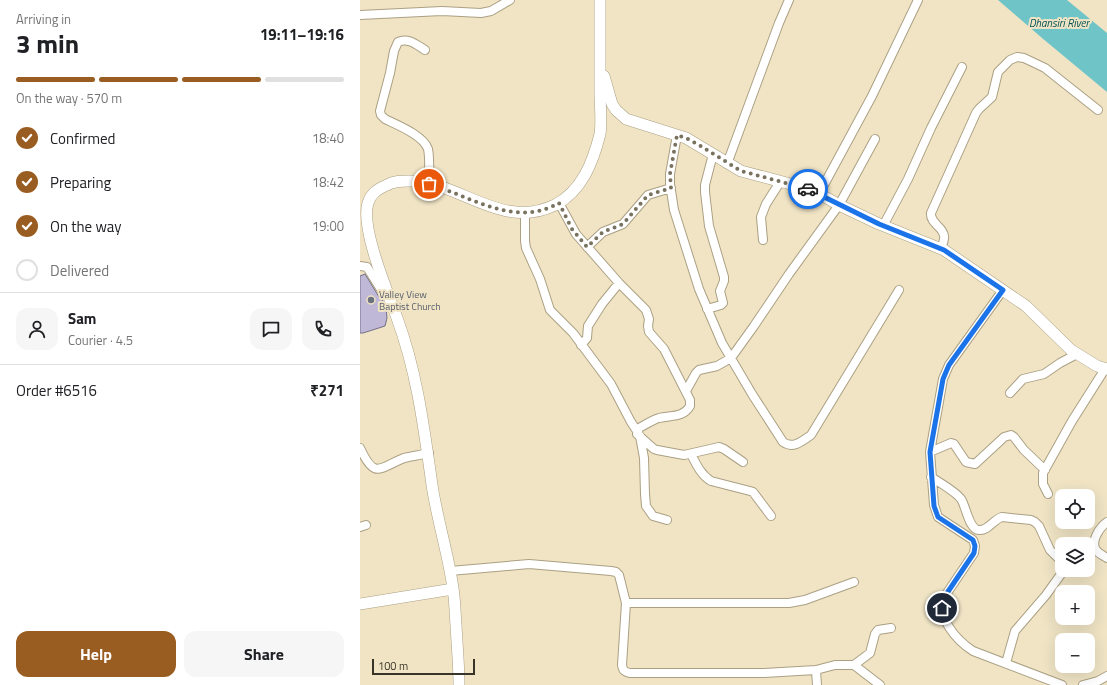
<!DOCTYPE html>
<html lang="en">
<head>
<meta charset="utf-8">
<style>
  body { margin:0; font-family:"Titillium Web",sans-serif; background:#f6f6f6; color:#202124; height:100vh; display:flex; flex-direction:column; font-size:15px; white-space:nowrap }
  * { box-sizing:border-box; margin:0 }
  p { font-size:13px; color:#757577 }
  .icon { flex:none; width:22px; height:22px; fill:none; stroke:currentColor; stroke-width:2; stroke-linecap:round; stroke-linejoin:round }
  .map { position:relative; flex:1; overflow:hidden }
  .details { display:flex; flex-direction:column; background:#fff; width:360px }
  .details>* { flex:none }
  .controls { position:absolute; left:695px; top:489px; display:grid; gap:8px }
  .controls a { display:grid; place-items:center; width:40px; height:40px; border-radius:8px; background:#fff; box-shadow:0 4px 16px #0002; font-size:20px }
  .scale { position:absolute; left:12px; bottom:10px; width:103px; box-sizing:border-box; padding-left:4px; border:2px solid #393428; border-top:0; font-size:11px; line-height:14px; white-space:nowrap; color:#393428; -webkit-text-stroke:3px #f0e4c5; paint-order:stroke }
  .pin { position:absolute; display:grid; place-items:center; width:34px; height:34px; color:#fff; margin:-17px; border:2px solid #fff; border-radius:50%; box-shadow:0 1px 4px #0007 }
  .courier { position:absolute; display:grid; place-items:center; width:40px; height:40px; margin:-20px; border:3px solid #1a73e8; border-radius:50%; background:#fff; color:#222; box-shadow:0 1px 5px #0007 }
  .overview em { font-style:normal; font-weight:700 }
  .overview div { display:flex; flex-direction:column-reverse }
  .overview { display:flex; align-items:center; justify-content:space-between; height:68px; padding:0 16px }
  h1 { font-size:26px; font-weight:700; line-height:30px }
  .bar { display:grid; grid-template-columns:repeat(4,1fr); gap:6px 4px; align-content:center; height:48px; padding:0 16px }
  .bar i { height:5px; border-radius:3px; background:#e0e0e0 }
  .bar .selected { background:#9a5d21 }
  .bar p { grid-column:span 4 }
  .line { display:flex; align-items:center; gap:10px; padding:0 16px; border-top:1px solid #e0e0e0 }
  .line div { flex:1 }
  .round { display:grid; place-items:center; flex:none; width:42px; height:42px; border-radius:12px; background:#f6f6f6 }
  ol { padding:0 16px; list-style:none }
  li { display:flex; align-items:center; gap:12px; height:44px }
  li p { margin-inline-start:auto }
  li .icon { padding:4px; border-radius:50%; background:#9a5d21; color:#fff; stroke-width:4 }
  li:last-child { color:#757577 }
  li i { width:22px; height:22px; border:2px solid #e0e0e0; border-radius:50% }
  .action { display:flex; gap:8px; margin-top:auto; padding:8px 16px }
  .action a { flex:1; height:46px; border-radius:12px; background:#9a5d21; color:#fff; font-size:16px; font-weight:700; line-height:46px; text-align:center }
  .action a+a { background:#f6f6f6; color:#202124 }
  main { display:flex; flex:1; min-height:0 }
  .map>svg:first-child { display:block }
  .water { fill:#6fc4c8 }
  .building { fill:#bfb9d7; stroke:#746e89 }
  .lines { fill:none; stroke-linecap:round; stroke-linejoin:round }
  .street-casing { stroke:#aba083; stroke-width:10 }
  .secondary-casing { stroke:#aba083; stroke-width:12 }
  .street { stroke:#fff; stroke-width:8 }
  .secondary { stroke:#fff; stroke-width:11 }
  .done { stroke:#79725f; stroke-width:4; stroke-dasharray:0 7.2 }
  .route { stroke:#1a73e8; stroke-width:5 }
  .worship-dot { fill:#6b7280; stroke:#f0e4c5; stroke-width:1.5 }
  .labels { text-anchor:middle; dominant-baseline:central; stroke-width:4; stroke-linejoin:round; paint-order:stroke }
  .worship-label { font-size:10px; fill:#5b616d; stroke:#f0e4c5; text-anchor:start }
  .water-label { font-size:11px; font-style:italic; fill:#005256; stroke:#f0e4c5 }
</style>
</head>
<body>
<main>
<section class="details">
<div class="overview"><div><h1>3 min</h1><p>Arriving in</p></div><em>19:11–19:16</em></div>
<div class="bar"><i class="selected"></i><i class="selected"></i><i class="selected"></i><i></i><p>On the way · 570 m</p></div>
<ol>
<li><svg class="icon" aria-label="check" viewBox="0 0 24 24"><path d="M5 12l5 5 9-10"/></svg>Confirmed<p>18:40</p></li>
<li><svg class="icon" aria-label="check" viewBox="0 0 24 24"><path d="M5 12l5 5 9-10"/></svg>Preparing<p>18:42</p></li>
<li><svg class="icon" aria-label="check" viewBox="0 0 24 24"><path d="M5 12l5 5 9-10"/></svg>On the way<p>19:00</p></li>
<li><i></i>Delivered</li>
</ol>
<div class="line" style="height:72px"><a class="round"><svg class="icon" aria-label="person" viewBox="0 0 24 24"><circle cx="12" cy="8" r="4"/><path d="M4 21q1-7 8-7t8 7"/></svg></a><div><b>Sam</b><p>Courier · 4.5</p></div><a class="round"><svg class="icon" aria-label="chat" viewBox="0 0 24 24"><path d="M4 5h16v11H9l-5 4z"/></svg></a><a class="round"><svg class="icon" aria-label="phone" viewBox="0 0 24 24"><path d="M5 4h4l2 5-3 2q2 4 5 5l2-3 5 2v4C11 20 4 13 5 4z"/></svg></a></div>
<div class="line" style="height:52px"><div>Order #6516</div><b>₹271</b></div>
<div class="action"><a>Help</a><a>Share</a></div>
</section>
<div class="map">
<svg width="747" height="685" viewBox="0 0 747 685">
  <rect width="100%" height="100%" fill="#f0e4c5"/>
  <path class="water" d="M 638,0 L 707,0 L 747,33 L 747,92 L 682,38 Z"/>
  <path class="building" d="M 5,274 L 19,297 L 22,299 L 26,308 L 27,318 L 25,326 L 3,333 L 0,333 L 0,276 Z"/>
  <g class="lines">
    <g class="street-casing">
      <path id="street" d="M 0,15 L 82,11 L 121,13 L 131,11 L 150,0
        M 65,50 C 57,45 48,37 38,42 L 34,51 L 30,73 L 20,111 L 21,115 L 25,119 C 37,125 63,135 68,149 C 70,158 69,174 69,184
        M 317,135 L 310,174 L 310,184 L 314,210 L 339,289 L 362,343 L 392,394 L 423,442 C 433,449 441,442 451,435 L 539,290
        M 367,164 L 419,23 L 429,0
        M 459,194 L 512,96 L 558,0
        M 199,203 L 216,234 L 259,283 L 286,310 L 289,319 L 288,326 L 289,332 L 304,349 L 330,400 L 330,406 C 323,418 311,415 299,418 C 292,420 285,425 279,428 L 277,434 L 294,449 L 297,450 L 324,455 L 359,447 L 364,449 L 383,462
        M 165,212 L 165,241 L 166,248 L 180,279 L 190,310 L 213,333 L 251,384 L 271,422 L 277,431
        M 523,226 L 548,179 L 571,128 L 602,67
        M 403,240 L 401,217 L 406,204 L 420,182
        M 227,247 L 243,232 L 263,224 L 288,195 L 311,188
        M 581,249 C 582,245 585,240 584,236 C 583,226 570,224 571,213 L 616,113 L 619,109 L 632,97 L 638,72 L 650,60 L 657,57 L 664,58 L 685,68 L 738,110
        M 0,266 L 7,267 L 24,294
        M 643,290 L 589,365 L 583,379 L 570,452 L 574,505 L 578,517 L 613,540 L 615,546 L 614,553 L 585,596 C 575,616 596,640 613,651 L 702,685
        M 347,309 L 361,305 L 363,303 L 360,291 L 364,281 L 364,277 L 349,226 L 345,192 L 345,185 L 353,154
        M 221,345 L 227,338 L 228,326 L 242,304 L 259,283
        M 326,391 L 336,373 L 339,370 L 357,366 L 371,358 L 394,326 L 429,274 L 479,205 L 515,139
        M 650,393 L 663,379 L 684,374 L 700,363 L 717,354
        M 280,436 L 284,458 L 285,494 L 286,506 L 293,516 L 307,520
        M 0,448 C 15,480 19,468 44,458 C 52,456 61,455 69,453
        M 570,452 L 591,443 L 594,444 L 606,462 L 615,464 L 641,440 L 644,437 L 651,435 L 654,437 L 664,450 L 685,470
        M 331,454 C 336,464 341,475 351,481 L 390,491 L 393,492 L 411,516
        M 571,477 C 580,483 595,491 601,499 C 606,506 609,530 619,530 C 628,531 634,519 642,517 L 671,520 L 675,522 L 679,526 L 690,550 L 702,562
        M 688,494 L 683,484 L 683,473 L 712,421 L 745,369
        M 747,522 C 740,527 730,541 736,550 C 739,554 744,556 747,558
        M 0,527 L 6,525
        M 90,571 L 169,564 L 251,571 L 256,572 L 259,575 L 266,603
        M 494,582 L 445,600 L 429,603 L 266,603 L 262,665 C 263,671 265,672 270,673 L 404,673 L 456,670 L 475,665 L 494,665 L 510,653 L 515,634 L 518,630 L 531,628
        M 646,663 L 655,631 L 686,595 L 704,570
        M 494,665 L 520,685
        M 456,670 L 457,685
        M 723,685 L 738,681 L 747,676"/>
    </g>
    <g class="secondary-casing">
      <path id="secondary" d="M 244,76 L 252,104 L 256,110 L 266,119 L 326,138 L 381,171 L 453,190 L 479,205 L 519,224 L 584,250 L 666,306 L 711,350 L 737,366 L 747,369
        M 0,604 L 93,589
        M 99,685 C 99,665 97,645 96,625 C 95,613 95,601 93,588 C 88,553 77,519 72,485 C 64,428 57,372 37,318 C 28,293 0,227 8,203 C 11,193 18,189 27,185 C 34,181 41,181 49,181 C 100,181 141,231 195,205 C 222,191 233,162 240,134 C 242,121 240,105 240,92 C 240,61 240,31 240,0"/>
    </g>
    <use href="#street" class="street"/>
    <use href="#secondary" class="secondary"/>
  </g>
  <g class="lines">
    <path class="done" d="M 69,184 C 103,194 136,216 173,212 C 182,211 191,207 199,203 L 212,229 L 227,247 L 243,232 L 263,224 L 288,195 L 311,188 L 310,174 L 317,135 L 326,138 L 339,145 L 381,171 L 448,189"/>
    <path class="route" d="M 448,189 L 519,224 L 584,250 L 643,290 L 589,365 L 583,379 L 570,452 L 574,506 L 578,517 L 613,540 L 615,546 L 614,553 L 585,596 L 582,602 L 582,608"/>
  </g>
  <circle class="worship-dot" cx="11" cy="300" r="4"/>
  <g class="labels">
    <g class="worship-label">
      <text x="19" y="294">Valley View<tspan x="19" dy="12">Baptist Church</tspan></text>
    </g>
    <g class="water-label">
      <text x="699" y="23">Dhansiri River</text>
    </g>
  </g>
</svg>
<div class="controls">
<a><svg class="icon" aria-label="locate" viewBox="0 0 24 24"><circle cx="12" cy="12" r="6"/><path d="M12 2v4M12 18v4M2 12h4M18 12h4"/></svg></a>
<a><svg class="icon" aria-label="layers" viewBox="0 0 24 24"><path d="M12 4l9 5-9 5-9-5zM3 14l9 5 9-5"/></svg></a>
<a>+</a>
<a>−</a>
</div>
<div class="scale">100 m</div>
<div class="pin" style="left:69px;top:184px;background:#ea580c"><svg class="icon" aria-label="bag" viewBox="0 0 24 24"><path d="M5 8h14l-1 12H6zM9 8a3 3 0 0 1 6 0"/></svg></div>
<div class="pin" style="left:582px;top:608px;background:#1f2937"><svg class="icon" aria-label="home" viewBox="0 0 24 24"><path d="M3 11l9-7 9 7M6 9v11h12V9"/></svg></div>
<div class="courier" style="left:448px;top:189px"><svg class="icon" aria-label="car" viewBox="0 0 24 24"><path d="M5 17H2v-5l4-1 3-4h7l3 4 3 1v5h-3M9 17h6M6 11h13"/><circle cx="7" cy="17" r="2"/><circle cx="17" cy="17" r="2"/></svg></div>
</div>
</main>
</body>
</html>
